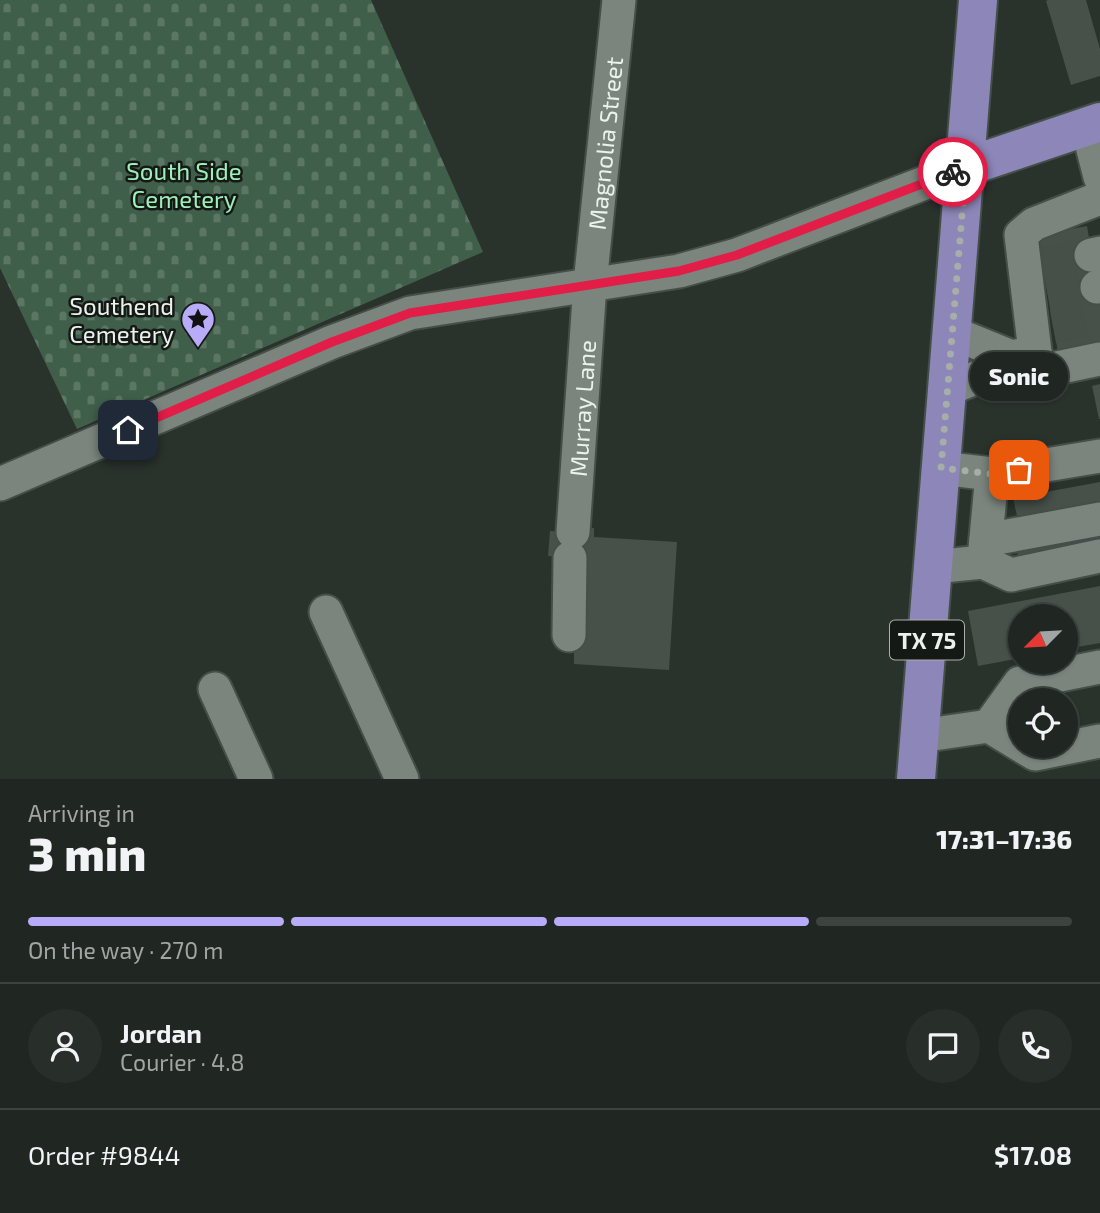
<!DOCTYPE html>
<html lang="en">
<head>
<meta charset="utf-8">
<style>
  body { margin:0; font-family:"Exo 2",sans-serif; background:#282e2a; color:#f1f3f6; height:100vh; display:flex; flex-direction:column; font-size:26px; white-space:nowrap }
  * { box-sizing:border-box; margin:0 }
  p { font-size:23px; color:#a2a5a5 }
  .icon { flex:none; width:38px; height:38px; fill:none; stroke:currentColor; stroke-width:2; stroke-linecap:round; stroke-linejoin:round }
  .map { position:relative; height:779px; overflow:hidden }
  .drawer { display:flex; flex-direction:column; background:#202621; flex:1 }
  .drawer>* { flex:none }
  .needle { width:46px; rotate:246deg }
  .buttons { position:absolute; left:1008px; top:604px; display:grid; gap:14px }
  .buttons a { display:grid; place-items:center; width:70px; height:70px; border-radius:50%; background:#202621; box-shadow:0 2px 5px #0004,0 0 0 2px #3d433f; font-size:35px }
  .pin { position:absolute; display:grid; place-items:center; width:60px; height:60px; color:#fff; margin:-30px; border-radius:14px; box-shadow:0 4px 10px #0006 }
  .courier { position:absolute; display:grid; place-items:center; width:70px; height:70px; margin:-35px; border:5px solid #e11d48; border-radius:50%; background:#fff; color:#222; box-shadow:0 2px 9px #0007 }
  .bubble { position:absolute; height:49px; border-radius:24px; background:#202621; box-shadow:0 2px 5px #0004,0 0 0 2px #3d433f; font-size:23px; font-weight:800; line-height:49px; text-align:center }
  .overview em { font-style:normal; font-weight:800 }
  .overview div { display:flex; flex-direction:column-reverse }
  .overview { display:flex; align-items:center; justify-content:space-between; height:119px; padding:0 28px }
  h1 { font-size:46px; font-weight:800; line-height:52px }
  .bar { display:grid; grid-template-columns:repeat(4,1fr); gap:10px 7px; align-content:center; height:84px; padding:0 28px }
  .bar i { height:9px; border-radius:5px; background:#3d433f }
  .bar .on { background:#b8abf7 }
  .bar p { grid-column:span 4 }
  .line { display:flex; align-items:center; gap:18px; padding:0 28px; border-top:2px solid #3d433f }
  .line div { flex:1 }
  .round { display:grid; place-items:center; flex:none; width:74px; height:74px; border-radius:37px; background:#282e2a }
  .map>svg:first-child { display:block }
  .cemetery { fill:url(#cemetery-stones) }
  .building { fill:#475049 }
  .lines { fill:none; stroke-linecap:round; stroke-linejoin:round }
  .minor-tunnel { stroke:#474f49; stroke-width:33; stroke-dasharray:33 17; stroke-linecap:butt }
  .minor-casing { stroke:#464e49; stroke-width:37 }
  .major-casing { stroke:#464e49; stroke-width:42 }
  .minor { stroke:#7b857e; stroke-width:33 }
  .major { stroke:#8c87b8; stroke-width:38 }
  .done { stroke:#a7aea9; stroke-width:7; stroke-dasharray:0 12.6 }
  .route { stroke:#e11d48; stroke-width:9 }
  .labels { text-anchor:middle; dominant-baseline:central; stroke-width:5; stroke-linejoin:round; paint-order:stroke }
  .shield { fill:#151916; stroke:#abb0ac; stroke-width:2 }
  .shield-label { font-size:23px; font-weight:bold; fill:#ebf1ed }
  .street-label { font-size:24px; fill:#ebf1ed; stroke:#151916 }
  .park-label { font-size:24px; fill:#9fefb9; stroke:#151916 }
  .poi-label { font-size:24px; fill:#ebf1ed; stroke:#151916; text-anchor:end }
</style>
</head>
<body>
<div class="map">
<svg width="1100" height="779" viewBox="0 0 1100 779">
  <defs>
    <pattern id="cemetery-stones" width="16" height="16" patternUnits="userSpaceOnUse" patternTransform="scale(1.75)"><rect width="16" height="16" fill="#405f4a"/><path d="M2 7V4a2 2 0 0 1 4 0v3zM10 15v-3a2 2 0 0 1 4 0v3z" fill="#5c7664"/></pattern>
  </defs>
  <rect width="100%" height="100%" fill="#2a322c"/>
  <path class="cemetery" d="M 0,0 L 371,0 L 483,252 L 77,429 L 0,268 Z"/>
  <path class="building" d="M 1048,0 L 1086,0 L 1100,49 L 1100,76 L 1071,85 L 1046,1 Z
    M 1087,226 L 1100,304 L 1100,345 L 1058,352 L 1037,235 Z
    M 1100,384 L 1100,419 L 1099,419 L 1092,386 Z
    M 1100,482 L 1100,501 L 1017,516 L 1013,498 Z
    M 585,528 L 594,528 L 594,537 L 677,542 L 669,670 L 574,664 L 574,558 L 548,556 L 550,531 L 576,532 Z
    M 1100,530 L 1100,549 L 1020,565 L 1016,546 Z
    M 1100,586 L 1100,643 L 1066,649 L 1066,616 L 1020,616 L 1020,658 L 978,666 L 968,611 Z"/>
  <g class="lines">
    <path class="minor-tunnel" d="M 1042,263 L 1091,255
      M 1048,296 L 1097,287
      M 1053,327 L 1100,318"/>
    <g class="minor-casing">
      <g id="minor">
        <path d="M 1087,126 L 1100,177"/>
        <path d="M 1091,255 L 1100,253"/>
        <path d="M 1097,287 L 1100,286"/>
        <path d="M 953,333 L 1012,357"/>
        <path d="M 1035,352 L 1038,372 L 1100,359"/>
        <path d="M 948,389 L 1003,367 L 1012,357 L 1035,352 L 1021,235 L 1034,224 L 1100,198"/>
        <path d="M 941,468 L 992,474 L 1100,456"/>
        <path d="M 0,484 L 332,342 L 410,313 L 679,271 L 737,255 L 966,167"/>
        <path id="s1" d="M 573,532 L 590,284 L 619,0"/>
        <path d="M 986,540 L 1100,519"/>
        <path d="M 984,559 L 992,474"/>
        <path d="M 933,567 L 983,562 L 1011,575 L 1100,556"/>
        <path d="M 326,612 L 402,779"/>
        <path d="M 569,635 L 570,558"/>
        <path d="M 215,689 L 256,779"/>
        <path d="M 989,726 L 1020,683 L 1100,667"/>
        <path d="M 920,736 L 989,726 L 1035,754 L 1100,741"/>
      </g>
    </g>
    <g class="major-casing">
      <path id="major" d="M 966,167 L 1100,122
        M 916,779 L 978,0"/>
    </g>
    <use href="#minor" class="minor"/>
    <use href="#major" class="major"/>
  </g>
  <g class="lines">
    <path class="done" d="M 953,172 L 966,167 L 941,468 L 992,474 L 1019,470"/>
    <path class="route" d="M 128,430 L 332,342 L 410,313 L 679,271 L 737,255 L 953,172"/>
  </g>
  <defs>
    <g id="sight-pin" transform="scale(1.75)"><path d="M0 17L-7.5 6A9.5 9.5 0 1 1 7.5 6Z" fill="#b8abf7" stroke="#151916"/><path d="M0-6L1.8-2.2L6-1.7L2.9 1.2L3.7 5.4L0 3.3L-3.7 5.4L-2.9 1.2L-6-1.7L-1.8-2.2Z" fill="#111"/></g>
  </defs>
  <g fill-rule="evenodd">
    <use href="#sight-pin" x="198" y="319"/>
  </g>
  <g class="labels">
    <rect class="shield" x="890" y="620.5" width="74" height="39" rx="5"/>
    <g class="shield-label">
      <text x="927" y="640">TX 75</text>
    </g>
    <g class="street-label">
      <text stroke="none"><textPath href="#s1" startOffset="390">Magnolia Street</textPath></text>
      <text stroke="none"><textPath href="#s1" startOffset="124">Murray Lane</textPath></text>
    </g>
    <g class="park-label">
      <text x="184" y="170">South Side<tspan x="184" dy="28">Cemetery</tspan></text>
    </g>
    <g class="poi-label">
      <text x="174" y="305">Southend<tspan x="174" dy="28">Cemetery</tspan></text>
    </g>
  </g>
</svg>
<div class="buttons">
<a><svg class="needle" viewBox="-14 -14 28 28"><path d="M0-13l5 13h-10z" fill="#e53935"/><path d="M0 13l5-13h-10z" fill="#a2a5a5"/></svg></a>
<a><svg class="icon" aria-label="locate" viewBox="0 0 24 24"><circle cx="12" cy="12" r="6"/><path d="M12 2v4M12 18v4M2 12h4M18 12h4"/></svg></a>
</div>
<div class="pin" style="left:1019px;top:470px;background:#ea580c"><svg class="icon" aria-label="bag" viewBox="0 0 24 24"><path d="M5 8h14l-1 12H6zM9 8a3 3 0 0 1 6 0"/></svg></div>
<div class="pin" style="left:128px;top:430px;background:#1f2937"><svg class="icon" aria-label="home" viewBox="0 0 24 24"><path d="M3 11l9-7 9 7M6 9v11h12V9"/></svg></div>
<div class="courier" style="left:953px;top:172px"><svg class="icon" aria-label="bike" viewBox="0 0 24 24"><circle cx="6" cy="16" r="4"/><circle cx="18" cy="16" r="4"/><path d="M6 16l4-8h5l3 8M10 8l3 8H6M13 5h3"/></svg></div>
<div class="bubble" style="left:970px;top:352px;width:98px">Sonic</div>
</div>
<section class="drawer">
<div class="overview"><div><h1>3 min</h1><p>Arriving in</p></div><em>17:31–17:36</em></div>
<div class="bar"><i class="on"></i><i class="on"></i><i class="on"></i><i></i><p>On the way · 270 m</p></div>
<div class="line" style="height:126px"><a class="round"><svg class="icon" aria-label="person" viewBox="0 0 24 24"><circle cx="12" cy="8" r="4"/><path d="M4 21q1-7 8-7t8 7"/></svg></a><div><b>Jordan</b><p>Courier · 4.8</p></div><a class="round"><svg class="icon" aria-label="chat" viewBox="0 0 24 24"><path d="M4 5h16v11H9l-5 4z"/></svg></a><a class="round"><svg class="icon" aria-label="phone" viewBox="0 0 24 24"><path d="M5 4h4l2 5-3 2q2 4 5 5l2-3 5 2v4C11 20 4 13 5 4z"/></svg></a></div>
<div class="line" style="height:91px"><div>Order #9844</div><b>$17.08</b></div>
</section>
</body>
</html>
